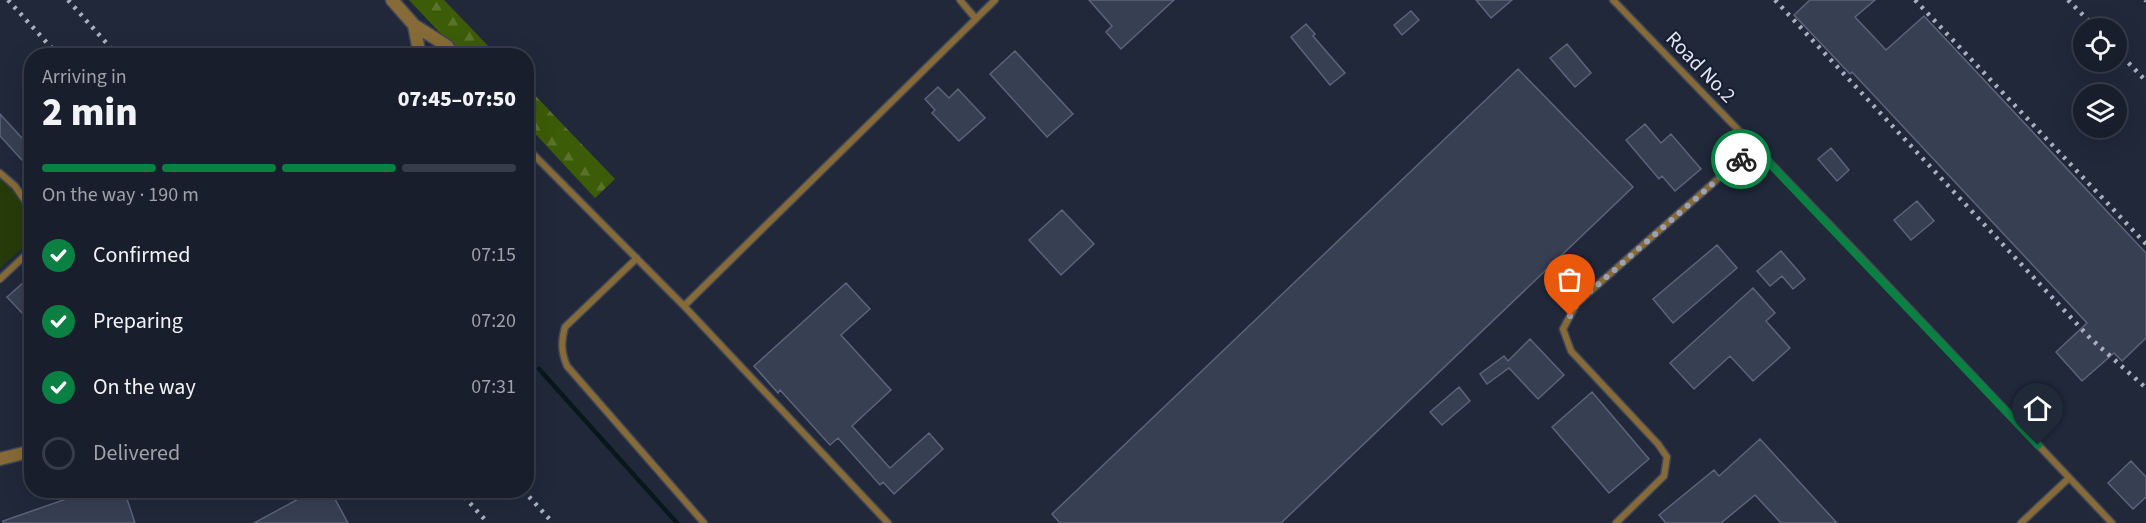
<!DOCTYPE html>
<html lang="en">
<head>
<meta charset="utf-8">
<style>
  body { margin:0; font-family:"Source Sans 3",sans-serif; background:#252b38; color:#f1f3f6; height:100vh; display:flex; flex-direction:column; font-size:22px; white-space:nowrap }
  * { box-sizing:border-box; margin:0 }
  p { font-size:20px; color:#9fa2a9 }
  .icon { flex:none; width:33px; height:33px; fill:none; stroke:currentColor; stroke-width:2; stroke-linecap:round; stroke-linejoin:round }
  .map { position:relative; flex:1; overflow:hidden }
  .panel { position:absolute; left:24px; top:48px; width:510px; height:450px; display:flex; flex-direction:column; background:#181e2c; border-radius:24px; box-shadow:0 6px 24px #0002,0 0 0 2px #363c48 }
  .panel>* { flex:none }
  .fabs { position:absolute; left:2073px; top:18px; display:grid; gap:12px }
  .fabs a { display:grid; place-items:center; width:54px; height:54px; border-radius:50%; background:#181e2c; box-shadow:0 6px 24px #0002,0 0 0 2px #363c48; font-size:30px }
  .pin { position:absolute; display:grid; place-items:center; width:51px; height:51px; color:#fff; margin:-62px -26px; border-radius:50% 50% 50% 0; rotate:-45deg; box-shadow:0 0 6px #0007 }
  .pin .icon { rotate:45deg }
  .courier { position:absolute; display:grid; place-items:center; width:60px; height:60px; margin:-30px; border:4px solid #0b8043; border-radius:50%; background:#fff; color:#222; box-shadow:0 2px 8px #0007 }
  .head em { font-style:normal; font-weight:800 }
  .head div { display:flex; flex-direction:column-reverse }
  .head { display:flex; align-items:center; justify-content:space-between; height:102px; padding:0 18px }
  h1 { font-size:39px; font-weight:800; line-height:45px }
  .bar { display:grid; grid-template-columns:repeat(4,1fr); gap:9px 6px; align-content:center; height:72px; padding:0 18px }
  .bar i { height:8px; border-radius:4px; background:#363c48 }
  .bar .active { background:#0b8043 }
  .bar p { grid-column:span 4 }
  ol { padding:0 18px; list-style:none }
  li { display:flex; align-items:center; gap:18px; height:66px }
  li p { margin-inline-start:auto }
  li .icon { padding:6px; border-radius:50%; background:#0b8043; color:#fff; stroke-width:4 }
  li:last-child { color:#9fa2a9 }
  li i { width:33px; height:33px; border:3px solid #363c48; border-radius:50% }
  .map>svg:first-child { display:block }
  .grass { fill:#273b0a }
  .forest { fill:url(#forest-firs) }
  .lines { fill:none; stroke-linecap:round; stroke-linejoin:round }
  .stream { stroke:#08181a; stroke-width:4.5 }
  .building { fill:#373f53; stroke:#5b647a; stroke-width:1.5 }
  .service-casing { stroke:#3f4657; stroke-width:9 }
  .tertiary-casing { stroke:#3f4657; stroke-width:15 }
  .service { stroke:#866b38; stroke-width:6 }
  .tertiary { stroke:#866b38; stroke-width:12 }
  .rail { stroke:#aab0be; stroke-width:4.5; stroke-dasharray:3 6; stroke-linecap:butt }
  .done { stroke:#9da3b2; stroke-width:6; stroke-dasharray:0 10.8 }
  .route { stroke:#0b8043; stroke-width:8 }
  .labels { text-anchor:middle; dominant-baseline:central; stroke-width:4.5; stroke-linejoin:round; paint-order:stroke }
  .street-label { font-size:21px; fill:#e0e5f2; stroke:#171e30 }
</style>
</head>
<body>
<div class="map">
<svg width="2146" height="523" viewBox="0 0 2146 523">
  <defs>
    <pattern id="forest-firs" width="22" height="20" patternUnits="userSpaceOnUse" patternTransform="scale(1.5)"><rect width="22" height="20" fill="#3d5c07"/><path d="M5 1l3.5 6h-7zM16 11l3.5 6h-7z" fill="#59732c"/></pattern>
  </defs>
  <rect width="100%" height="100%" fill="#20283a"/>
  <path class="grass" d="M 0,172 L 32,209 L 31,241 L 0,268 Z"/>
  <path class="forest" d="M 409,0 L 444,0 L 497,55 L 461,55 Z
    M 527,87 L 615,179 L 595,198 L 527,125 Z"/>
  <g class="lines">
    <path class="stream" d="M 539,369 L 677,523"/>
  </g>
  <path class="building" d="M 1089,0 L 1174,0 L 1121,49 L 1106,32 L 1112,26 Z
    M 1476,0 L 1512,0 L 1491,18 Z
    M 1810,0 L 1875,0 L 1855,17 L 1886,50 L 1924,16 L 2146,253 L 2146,338 L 2122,361 L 2114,353 L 2082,381 L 2056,352 L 2087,323 L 1852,72 L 1850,74 L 1794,15 Z
    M 1411,11 L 1419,20 L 1402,35 L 1394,25 Z
    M 1306,24 L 1315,34 L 1313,36 L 1345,73 L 1330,85 L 1291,37 Z
    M 1567,44 L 1591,73 L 1575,87 L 1550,58 Z
    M 1015,51 L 1073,114 L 1047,137 L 990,74 Z
    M 1518,69 L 1633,187 L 1281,523 L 1060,523 L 1052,514 Z
    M 938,87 L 949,98 L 958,89 L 985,118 L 959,141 L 932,113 L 935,110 L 925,99 Z
    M 0,114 L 32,149 L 32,171 L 0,136 Z
    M 1645,124 L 1661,143 L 1671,134 L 1701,169 L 1675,191 L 1662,176 L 1659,179 L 1626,140 Z
    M 1831,148 L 1849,170 L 1837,181 L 1818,159 Z
    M 1917,201 L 1934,221 L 1911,240 L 1894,220 Z
    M 1062,210 L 1094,244 L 1061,275 L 1029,240 Z
    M 1717,245 L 1737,268 L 1673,323 L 1653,299 Z
    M 1781,251 L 1805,279 L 1793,289 L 1782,276 L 1770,286 L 1757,271 Z
    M 32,275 L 32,304 L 22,313 L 7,297 Z
    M 846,283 L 870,309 L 841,335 L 891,390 L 852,426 L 890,468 L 929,433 L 943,449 L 894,494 L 883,482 L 880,485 L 838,438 L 830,445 L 780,390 L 778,393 L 754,366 Z
    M 1753,288 L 1775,313 L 1766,321 L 1790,348 L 1753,381 L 1730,356 L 1694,389 L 1670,363 Z
    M 1530,339 L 1564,375 L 1538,399 L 1509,368 L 1487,384 L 1480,374 L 1504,356 L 1508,361 Z
    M 1459,387 L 1470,401 L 1442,425 L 1430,412 Z
    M 1592,392 L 1649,459 L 1609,493 L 1552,427 Z
    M 1760,439 L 1837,523 L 1781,523 L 1755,495 L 1721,523 L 1666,523 L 1659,515 L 1714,470 L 1719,476 Z
    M 2131,461 L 2146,477 L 2146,497 L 2133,509 L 2108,483 Z
    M 92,490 L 124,490 L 135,523 L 3,523 L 3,521 Z
    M 315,490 L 330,490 L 348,523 L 254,523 Z"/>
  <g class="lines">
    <g class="service-casing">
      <path id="service" d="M 960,0 L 976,19
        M 1613,0 L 1852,248 L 2112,523
        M 526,147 L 684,306 L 888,523
        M 0,173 L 15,186 L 32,211
        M 637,258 L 565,327 C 561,341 561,352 567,366 L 704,523
        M 0,279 L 32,249
        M 684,306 L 995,0
        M 1616,523 L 1664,476 L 1667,457 L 1658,444 L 1571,351 L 1563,329 L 1577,303 L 1754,147
        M 2021,523 L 2069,478"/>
    </g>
    <g class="tertiary-casing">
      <path id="tertiary" d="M 392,0 L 414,25 L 420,56
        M 414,25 L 447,46 L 453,56
        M 0,459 L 32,451"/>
    </g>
    <use href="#service" class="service"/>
    <use href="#tertiary" class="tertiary"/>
    <path class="rail" d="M 8,0 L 59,56
      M 68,0 L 118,56
      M 1775,0 L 2090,338 L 2146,388
      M 1915,0 L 2146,244
      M 2068,0 L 2096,28
      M 2145,0 L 2146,1
      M 2116,50 L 2146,81
      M 458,490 L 488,523
      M 523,490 L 553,523"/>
  </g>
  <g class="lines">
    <path class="done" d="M 1570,316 L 1577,303 L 1741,159"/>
    <path class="route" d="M 1741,159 L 1754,147 L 2038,445"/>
  </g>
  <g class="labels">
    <g class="street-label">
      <text transform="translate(1701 67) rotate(46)">Road No.2</text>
    </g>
  </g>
</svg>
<div class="fabs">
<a><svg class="icon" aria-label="locate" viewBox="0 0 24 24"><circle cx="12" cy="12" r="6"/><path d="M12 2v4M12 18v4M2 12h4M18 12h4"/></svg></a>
<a><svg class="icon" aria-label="layers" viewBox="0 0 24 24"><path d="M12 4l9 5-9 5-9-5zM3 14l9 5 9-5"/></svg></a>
</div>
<div class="pin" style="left:1570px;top:316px;background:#ea580c"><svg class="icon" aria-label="bag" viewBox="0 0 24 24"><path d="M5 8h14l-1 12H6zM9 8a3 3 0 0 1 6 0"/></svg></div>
<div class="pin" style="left:2038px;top:445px;background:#1f2937"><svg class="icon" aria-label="home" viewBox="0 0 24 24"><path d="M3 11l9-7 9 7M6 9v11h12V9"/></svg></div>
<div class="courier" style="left:1741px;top:159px"><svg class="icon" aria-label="bike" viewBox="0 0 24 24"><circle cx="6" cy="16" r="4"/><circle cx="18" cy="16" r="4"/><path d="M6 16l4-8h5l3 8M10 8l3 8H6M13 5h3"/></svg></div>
<section class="panel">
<div class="head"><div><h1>2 min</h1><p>Arriving in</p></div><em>07:45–07:50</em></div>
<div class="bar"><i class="active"></i><i class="active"></i><i class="active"></i><i></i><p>On the way · 190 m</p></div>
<ol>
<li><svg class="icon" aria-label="check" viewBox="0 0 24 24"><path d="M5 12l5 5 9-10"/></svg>Confirmed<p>07:15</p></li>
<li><svg class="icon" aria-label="check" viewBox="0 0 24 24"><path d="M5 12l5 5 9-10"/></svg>Preparing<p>07:20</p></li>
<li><svg class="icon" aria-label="check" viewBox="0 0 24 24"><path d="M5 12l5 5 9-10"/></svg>On the way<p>07:31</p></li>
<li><i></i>Delivered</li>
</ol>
</section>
</div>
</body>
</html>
